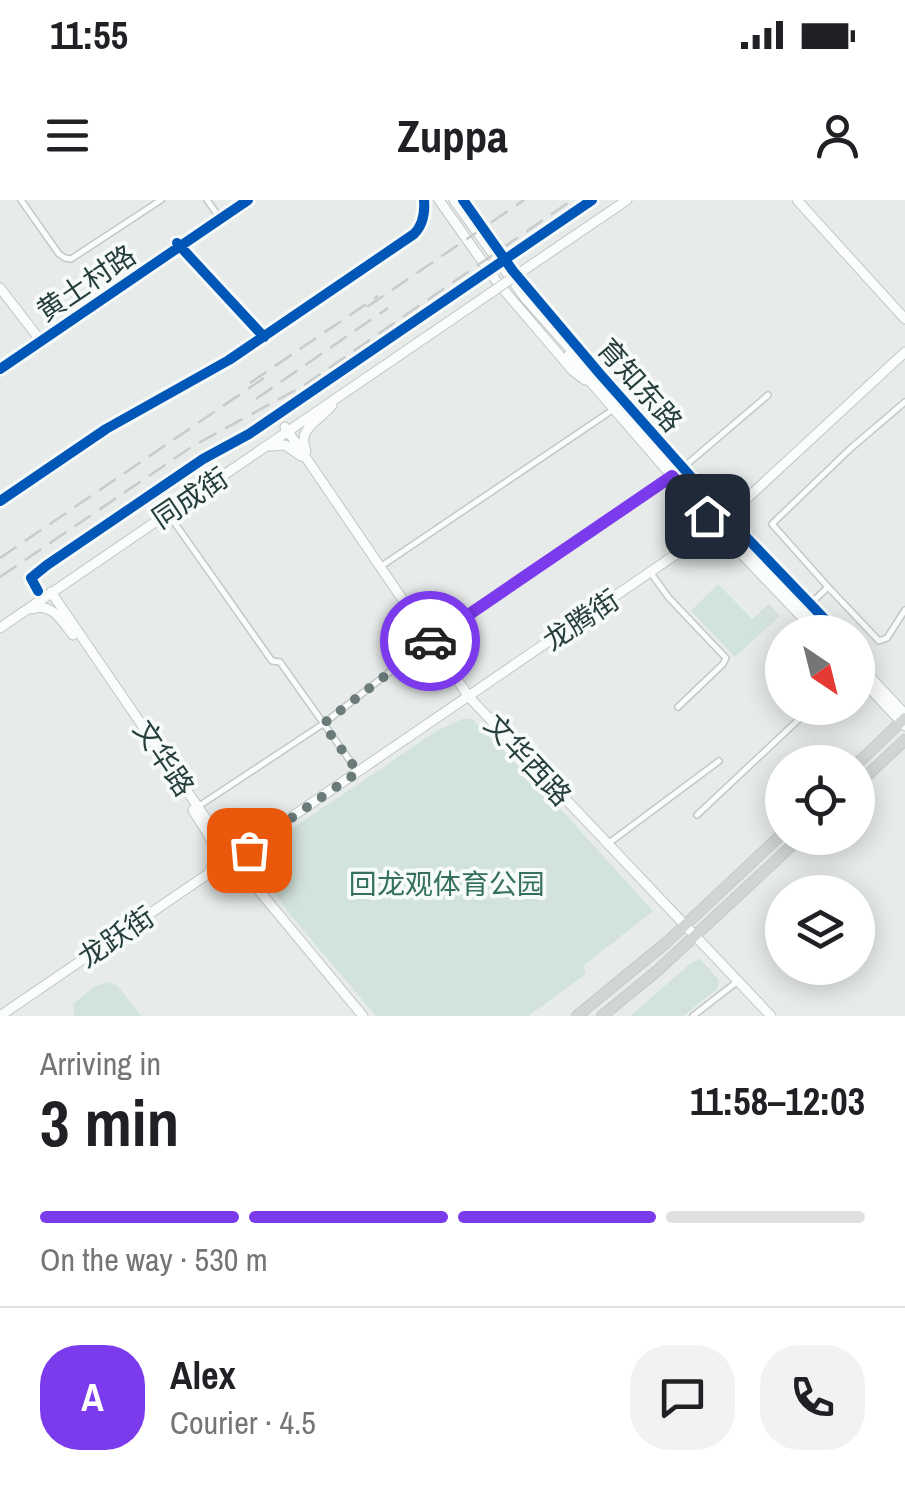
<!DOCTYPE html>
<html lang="en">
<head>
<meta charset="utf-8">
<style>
  body { margin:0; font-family:"Archivo Narrow","Noto Sans SC",sans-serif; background:#f2f2f2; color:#202124; height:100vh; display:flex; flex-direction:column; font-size:38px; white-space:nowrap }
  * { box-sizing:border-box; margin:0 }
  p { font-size:32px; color:#757577 }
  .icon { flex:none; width:55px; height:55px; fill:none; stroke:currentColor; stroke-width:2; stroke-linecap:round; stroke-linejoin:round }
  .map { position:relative; height:816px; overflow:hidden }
  .side { display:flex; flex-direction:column; background:#fff; flex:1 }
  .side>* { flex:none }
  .needle { width:65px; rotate:145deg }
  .buttons { position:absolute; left:765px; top:415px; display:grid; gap:20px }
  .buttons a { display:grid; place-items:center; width:110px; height:110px; border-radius:50%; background:#fff; box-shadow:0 5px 25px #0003; font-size:50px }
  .pin { position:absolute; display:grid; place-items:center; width:85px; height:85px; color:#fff; margin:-42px; border-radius:20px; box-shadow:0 5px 15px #0006 }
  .courier { position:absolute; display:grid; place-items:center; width:100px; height:100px; margin:-50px; border:8px solid #7c3aed; border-radius:50%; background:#fff; color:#222; box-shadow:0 2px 12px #0007 }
  .head em { font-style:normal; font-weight:700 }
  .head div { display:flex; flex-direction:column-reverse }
  .head { display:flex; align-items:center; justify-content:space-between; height:170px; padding:0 40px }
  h1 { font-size:65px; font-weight:700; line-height:75px }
  .bar { display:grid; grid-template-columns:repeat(4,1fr); gap:15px 10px; align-content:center; height:120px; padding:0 40px }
  .bar i { height:12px; border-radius:8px; background:#e0e0e0 }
  .bar .on { background:#7c3aed }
  .bar p { grid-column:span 4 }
  .line { display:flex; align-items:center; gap:25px; padding:0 40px; border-top:2px solid #e0e0e0 }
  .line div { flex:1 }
  .round { display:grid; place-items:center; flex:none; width:105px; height:105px; border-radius:40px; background:#f2f2f2 }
  .status { display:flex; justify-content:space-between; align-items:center; height:70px; padding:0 50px; background:#fff; direction:ltr }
  .status svg { height:28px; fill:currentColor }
  header { display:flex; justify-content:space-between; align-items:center; height:130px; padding:0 40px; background:#fff; font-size:45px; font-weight:700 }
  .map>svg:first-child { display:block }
  .green { fill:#d2e3db }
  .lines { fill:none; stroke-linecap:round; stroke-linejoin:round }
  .street-casing { stroke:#c4c8c7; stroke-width:8 }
  .secondary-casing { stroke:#c1c7c6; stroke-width:11 }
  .primary-casing { stroke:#c3cac9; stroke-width:12 }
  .street { stroke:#fbfcfc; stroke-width:5 }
  .secondary { stroke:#fbfcfc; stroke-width:9 }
  .primary { stroke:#cfd6d5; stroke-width:10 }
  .rail { stroke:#c8cccb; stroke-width:2.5; stroke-dasharray:20 10; stroke-linecap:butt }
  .secondary-bridge-casing { stroke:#c1c7c6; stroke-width:11; stroke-linecap:butt }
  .secondary-bridge { stroke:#fbfcfc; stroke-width:9 }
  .cycleway-casing { stroke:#f6faf9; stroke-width:16 }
  .cycleway { stroke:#0057b8; stroke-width:10 }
  .done { stroke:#6a7b79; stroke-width:10; stroke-dasharray:0 18 }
  .route { stroke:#7c3aed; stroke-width:12 }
  .labels { text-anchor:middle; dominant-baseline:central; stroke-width:8; stroke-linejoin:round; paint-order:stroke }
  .street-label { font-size:28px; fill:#263e3c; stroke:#f6faf9 }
  .park-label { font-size:28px; fill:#347158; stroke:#f6faf9 }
</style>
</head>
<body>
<div class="status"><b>11:55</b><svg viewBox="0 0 49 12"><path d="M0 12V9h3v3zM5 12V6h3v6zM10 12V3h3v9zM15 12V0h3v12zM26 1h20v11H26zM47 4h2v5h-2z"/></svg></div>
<header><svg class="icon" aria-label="menu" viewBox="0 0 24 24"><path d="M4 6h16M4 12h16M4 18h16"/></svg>Zuppa<svg class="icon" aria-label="person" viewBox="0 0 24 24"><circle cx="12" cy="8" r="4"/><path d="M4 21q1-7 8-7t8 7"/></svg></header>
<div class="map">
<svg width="905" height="816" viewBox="0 0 905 816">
  <rect width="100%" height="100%" fill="#e7ebea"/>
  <path class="green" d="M 718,384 L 752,419 L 769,404 L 780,416 L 735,457 L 691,411 Z
    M 462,519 L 472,519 L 565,614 L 653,711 L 583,766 L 586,774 L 528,816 L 376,816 L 292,717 L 258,670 L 257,659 L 281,636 L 438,530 Z
    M 700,759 L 719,780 L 717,789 L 683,816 L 630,816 L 691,763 Z
    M 107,782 L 117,785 L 141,816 L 74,816 L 73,804 L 94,787 Z"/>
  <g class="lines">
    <g class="street-casing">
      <path id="street" d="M 21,0 L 59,54 L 65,58 L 71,59 L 161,0
        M 207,0 L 220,18
        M 177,43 L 263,136
        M 679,271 L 768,195
        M 0,301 L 106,229 L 229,160 L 414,34 C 423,25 425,12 424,0
        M 174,322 L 272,461 L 280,462 L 358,572
        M 380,367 L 614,209
        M 650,372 L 669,398 L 726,458 L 723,464 L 678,507
        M 828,387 L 879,441 L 887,438 L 905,410
        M 805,409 L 828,387 L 772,324 L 850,249 L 905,202
        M 199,606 L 323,524 L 441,432 L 672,276
        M 697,615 L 811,508
        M 609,643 L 719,561
        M 693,816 L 738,781"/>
    </g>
    <g class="secondary-casing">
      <path id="secondary" d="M 439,0 L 497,82 L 573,171 L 585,180
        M 454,0 L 525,98 L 723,322 L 827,432
        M 797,0 L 905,119
        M 521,72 L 627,0
        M 0,88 L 41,141
        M 568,156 L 716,327 L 816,432
        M 0,169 L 248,0
        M 285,227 L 469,497 L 771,816
        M 270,246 L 285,245 L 301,256
        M 306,251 C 296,228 320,221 332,205
        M 51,392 L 237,664 L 363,816
        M 32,409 C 52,402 62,421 73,435
        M 0,428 L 492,92
        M 858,464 L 905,514
        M 858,476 L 905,526
        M 193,610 C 204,630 223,647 210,670
        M 214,676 C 227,669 238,675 248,685
        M 0,816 L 716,327 L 905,152"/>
    </g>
    <g class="primary-casing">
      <path id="primary" d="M 858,563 L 905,518
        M 858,584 L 905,540
        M 577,816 L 667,742 L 782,634
        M 602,816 L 657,771 L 800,638"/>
    </g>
    <use href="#street" class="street"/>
    <use href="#secondary" class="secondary"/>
    <use href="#primary" class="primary"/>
    <path class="rail" d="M 367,107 L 524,0
      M 250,183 L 378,96
      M 256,199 L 388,108
      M 0,358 L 264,178
      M 0,377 L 193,246 L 303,186 L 572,0"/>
    <g class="secondary-bridge-casing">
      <path id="secondary-bridge" d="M 492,92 L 521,72"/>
    </g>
    <use href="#secondary-bridge" class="secondary-bridge"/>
    <g class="cycleway-casing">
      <path id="cycleway" d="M 463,0 L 513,71 L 600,174 L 723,313 L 837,432
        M 177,43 L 264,137
        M 0,169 L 248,0
        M 0,301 L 106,229 L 229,160 L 414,34 C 423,25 425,12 424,0
        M 38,391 L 31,378 L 47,365 L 203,259 L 249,234 L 592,0"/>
    </g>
    <use href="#cycleway" class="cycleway"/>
  </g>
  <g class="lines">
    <path class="done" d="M 249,650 L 264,637 L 358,572 L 323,524 L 430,441"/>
    <path class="route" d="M 430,441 L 672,276 L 707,316"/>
  </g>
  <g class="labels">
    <g class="street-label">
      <text transform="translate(86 83) rotate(-34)">黄土村路</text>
      <text transform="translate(640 185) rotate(49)">育知东路</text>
      <text transform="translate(190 298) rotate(-34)">同成街</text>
      <text transform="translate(581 420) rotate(-34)">龙腾街</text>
      <text transform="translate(164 558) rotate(56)">文华路</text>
      <text transform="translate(528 560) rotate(47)">文华西路</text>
      <text transform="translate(116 737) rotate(-34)">龙跃街</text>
    </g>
    <g class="park-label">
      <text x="447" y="684">回龙观体育公园</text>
    </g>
  </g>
</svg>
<div class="buttons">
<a><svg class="needle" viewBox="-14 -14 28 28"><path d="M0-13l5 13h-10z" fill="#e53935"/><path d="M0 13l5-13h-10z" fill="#757577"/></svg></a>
<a><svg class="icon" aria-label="locate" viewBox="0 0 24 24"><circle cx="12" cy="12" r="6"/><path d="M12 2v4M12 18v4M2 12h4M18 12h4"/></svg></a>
<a><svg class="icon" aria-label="layers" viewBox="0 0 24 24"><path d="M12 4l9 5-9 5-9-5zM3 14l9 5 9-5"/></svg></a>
</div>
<div class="pin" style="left:249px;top:650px;background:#ea580c"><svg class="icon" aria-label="bag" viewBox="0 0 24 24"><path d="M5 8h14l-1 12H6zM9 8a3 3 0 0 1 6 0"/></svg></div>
<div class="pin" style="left:707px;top:316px;background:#1f2937"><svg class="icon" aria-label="home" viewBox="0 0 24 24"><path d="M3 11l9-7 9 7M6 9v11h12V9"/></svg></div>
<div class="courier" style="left:430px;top:441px"><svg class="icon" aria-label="car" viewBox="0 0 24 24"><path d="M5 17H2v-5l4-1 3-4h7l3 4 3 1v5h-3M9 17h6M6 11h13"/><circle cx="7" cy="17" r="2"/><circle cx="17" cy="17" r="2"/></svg></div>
</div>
<section class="side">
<div class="head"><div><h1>3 min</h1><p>Arriving in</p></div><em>11:58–12:03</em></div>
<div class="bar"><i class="on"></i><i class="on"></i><i class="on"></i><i></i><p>On the way · 530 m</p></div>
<div class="line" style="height:180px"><b class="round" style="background:#7c3aed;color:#fff">A</b><div><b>Alex</b><p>Courier · 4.5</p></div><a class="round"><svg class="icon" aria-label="chat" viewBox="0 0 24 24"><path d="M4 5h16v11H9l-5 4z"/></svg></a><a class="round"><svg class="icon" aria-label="phone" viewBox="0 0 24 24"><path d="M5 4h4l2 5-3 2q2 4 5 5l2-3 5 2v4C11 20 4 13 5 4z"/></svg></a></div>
</section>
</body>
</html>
